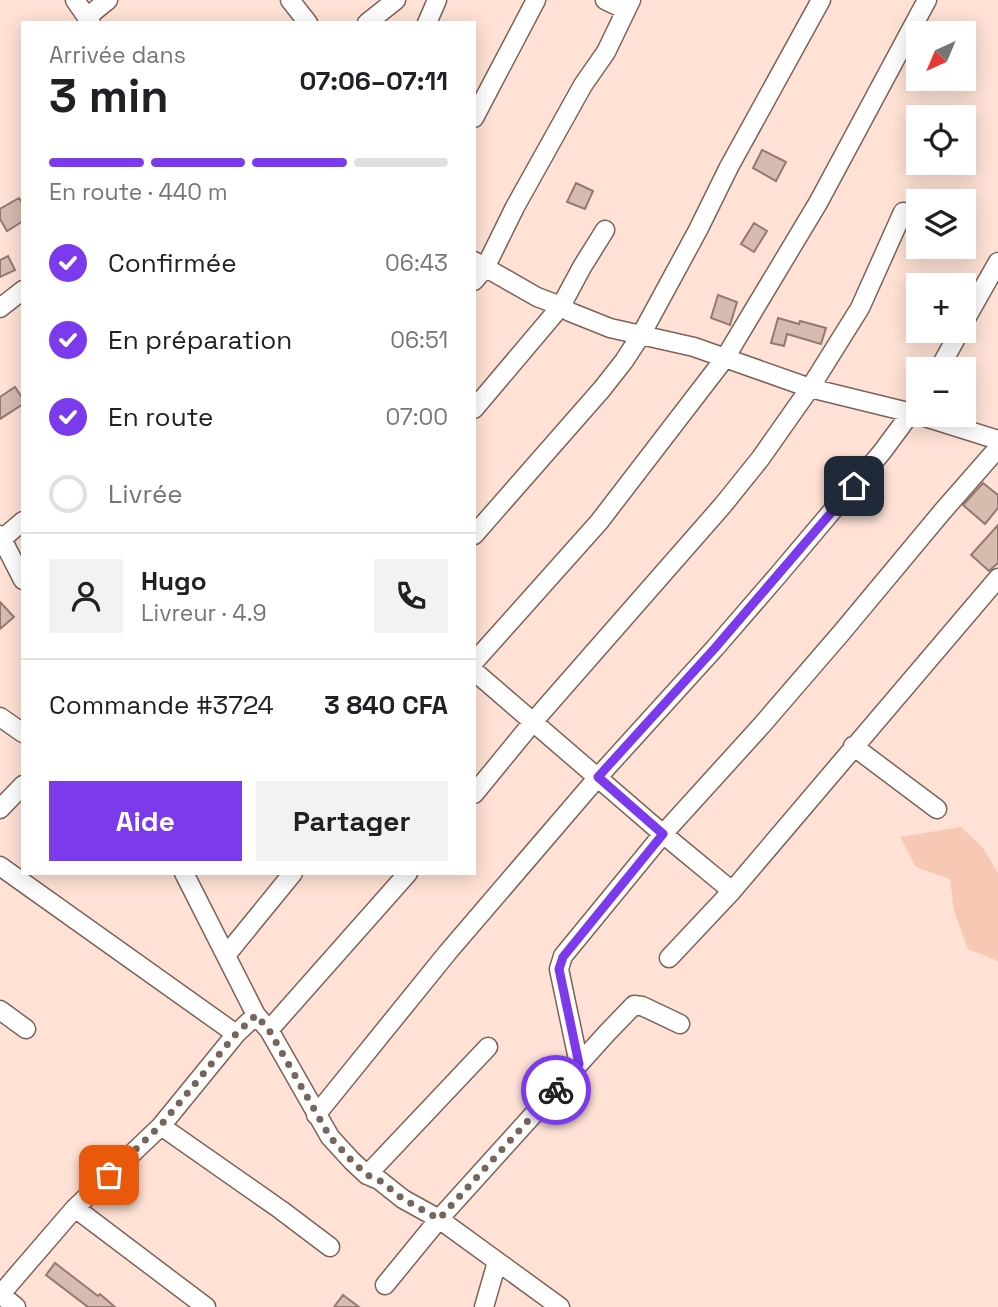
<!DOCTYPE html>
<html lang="fr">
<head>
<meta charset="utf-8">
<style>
  body { margin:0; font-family:"Space Grotesk",sans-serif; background:#f2f2f2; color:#202124; height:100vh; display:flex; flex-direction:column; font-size:26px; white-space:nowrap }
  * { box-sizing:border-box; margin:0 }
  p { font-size:23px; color:#757577 }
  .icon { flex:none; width:38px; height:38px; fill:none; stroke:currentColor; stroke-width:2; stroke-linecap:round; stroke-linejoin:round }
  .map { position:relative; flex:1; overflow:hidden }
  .side { position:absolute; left:21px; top:21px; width:455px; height:854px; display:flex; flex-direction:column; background:#fff; border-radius:0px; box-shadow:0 4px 18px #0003 }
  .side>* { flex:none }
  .needle { width:46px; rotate:224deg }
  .fabs { position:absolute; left:906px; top:21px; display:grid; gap:14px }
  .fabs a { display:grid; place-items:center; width:70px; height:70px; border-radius:0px; background:#fff; box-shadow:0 4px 18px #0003; font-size:35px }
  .pin { position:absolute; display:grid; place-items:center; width:60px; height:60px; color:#fff; margin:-30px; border-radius:14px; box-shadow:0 4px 10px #0006 }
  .courier { position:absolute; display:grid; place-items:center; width:70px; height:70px; margin:-35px; border:5px solid #7c3aed; border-radius:50%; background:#fff; color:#222; box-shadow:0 2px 9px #0007 }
  .overview em { font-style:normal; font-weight:700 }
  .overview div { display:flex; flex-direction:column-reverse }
  .overview { display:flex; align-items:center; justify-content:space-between; height:119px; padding:0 28px }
  h1 { font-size:46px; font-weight:700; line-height:52px }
  .bar { display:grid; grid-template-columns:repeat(4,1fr); gap:10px 7px; align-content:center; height:84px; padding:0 28px }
  .bar i { height:9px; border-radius:5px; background:#e0e0e0 }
  .bar .current { background:#7c3aed }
  .bar p { grid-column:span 4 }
  .line { display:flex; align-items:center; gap:18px; padding:0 28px; border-top:2px solid #e0e0e0 }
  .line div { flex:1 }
  .round { display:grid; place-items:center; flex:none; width:74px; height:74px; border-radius:0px; background:#f2f2f2 }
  ol { padding:0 28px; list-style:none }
  li { display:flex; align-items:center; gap:21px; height:77px }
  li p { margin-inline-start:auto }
  li .icon { padding:7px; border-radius:50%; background:#7c3aed; color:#fff; stroke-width:4 }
  li:last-child { color:#757577 }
  li i { width:38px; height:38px; border:4px solid #e0e0e0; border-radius:50% }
  .button { display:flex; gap:14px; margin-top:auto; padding:14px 28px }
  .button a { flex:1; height:80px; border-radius:0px; background:#7c3aed; color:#fff; font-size:28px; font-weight:700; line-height:80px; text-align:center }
  .button a+a { background:#f2f2f2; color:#202124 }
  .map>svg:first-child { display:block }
  .green { fill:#f7c8b3 }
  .building { fill:#d6bbae; stroke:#937a6e; stroke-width:2 }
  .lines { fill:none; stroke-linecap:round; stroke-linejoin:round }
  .minor-casing { stroke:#7c6358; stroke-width:21 }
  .minor { stroke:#fff; stroke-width:18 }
  .done { stroke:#75655d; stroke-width:7; stroke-dasharray:0 12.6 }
  .route { stroke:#7c3aed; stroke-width:9 }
</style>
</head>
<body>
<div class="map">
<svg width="998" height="1307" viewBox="0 0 998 1307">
  <rect width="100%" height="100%" fill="#ffe2d5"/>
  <path class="green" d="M 961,827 L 983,848 L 998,873 L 998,961 L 968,949 L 954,911 L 950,879 L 916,867 L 900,837 Z"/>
  <path class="building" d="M 762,150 L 786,162 L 776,181 L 753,168 Z
    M 576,183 L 593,191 L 585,209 L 567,202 Z
    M 19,198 L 23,204 L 23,221 L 7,231 L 0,219 L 0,209 Z
    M 754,223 L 767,231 L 754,252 L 741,244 Z
    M 8,256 L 15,270 L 0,277 L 0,260 Z
    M 718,295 L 737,302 L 730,325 L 711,318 Z
    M 778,318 L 799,324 L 800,321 L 826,328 L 821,344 L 787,334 L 784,346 L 771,343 Z
    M 15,387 L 23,399 L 23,404 L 0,419 L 0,397 Z
    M 983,483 L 998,495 L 998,508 L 985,524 L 963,505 Z
    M 998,525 L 998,563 L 989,571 L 971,555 Z
    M 0,602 L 14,617 L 0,629 Z
    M 55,1263 L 98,1296 L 100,1294 L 115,1307 L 88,1307 L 46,1275 Z
    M 343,1295 L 359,1307 L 334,1307 Z"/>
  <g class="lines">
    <g class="minor-casing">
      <path id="minor" d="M 75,0 L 91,23
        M 290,0 L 308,23
        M 605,0 L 626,10
        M 87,17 L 108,0
        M 367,23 L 396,0
        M 427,23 L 437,0
        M 474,118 L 536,0
        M 474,261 L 537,297 L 561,306 L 570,312 L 610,328 L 694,347 L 810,388 L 912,413 L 998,440
        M 474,281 L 485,268 L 515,207 L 583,85 L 606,52 L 631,0
        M 0,308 L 23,290
        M 964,322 L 998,262
        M 939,369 L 960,331
        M 474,409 L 561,306 L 582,267 L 605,230
        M 0,535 L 23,580
        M 474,535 L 602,389 L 624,361 L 641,335 L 698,230 L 729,167 L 821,0
        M 2,539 L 23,521
        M 474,662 L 599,522 L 725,358 L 818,203 L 927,0
        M 474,671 L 663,834 L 732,891
        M 0,717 L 23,733
        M 853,746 L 937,809
        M 474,794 L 533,722 L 723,505 L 760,459 L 810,388 L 860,308 L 903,212
        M 0,809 L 23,785
        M 0,866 L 236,1034
        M 184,873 L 256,1015 L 269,1030 L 330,1137 L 352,1161 L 367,1175 L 379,1180 L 403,1199 L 439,1219 L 560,1307
        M 227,954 L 293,873
        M 669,958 L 732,891 L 998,578
        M 0,1010 L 26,1029
        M 269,1030 L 408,873
        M 579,1064 L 559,969 L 563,956 L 663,834 L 761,726 L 842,632 L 942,512 L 998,448
        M 316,1115 L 448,952 L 598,777 L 715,648 L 779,574 L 882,452 L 919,402
        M 161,1126 L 281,1210 L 330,1247
        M 367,1175 L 488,1047
        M 75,1208 L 206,1307
        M 385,1285 L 439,1219 L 607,1033 L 634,1005 L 642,1006 L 680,1024
        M 0,1294 L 16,1307
        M 0,1295 L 75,1208 L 161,1126 L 236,1034 L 256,1015
        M 484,1307 L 497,1262"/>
    </g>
    <use href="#minor" class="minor"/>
  </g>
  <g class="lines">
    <path class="done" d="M 109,1175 L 161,1125 L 236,1034 L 256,1015 L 269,1030 L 330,1137 L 352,1161 L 367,1175 L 379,1180 L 403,1199 L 439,1219 L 556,1090"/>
    <path class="route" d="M 556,1090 L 579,1064 L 559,969 L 563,957 L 663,834 L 598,777 L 715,648 L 854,486"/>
  </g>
</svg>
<div class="fabs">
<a><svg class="needle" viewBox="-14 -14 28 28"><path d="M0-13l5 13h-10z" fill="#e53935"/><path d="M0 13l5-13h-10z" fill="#757577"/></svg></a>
<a><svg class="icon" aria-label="locate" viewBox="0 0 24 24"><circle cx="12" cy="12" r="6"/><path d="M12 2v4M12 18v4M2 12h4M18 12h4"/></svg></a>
<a><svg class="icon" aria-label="layers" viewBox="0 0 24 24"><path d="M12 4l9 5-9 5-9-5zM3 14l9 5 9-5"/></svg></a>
<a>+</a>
<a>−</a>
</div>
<div class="pin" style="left:109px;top:1175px;background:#ea580c"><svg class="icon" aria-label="bag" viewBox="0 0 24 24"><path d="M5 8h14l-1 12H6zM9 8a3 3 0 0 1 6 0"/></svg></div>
<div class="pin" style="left:854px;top:486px;background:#1f2937"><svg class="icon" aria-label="home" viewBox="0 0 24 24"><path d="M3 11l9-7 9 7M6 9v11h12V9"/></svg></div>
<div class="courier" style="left:556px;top:1090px"><svg class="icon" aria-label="bike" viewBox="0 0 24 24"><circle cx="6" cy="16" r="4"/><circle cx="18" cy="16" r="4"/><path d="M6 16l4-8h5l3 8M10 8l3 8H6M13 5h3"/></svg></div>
<section class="side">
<div class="overview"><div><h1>3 min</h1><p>Arrivée dans</p></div><em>07:06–07:11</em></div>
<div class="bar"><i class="current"></i><i class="current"></i><i class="current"></i><i></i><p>En route · 440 m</p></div>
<ol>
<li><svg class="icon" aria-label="check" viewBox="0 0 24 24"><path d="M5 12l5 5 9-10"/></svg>Confirmée<p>06:43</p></li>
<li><svg class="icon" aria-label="check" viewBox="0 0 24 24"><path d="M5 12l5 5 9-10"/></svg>En préparation<p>06:51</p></li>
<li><svg class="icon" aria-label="check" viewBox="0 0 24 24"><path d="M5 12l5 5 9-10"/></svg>En route<p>07:00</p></li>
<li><i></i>Livrée</li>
</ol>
<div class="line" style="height:126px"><a class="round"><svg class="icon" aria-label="person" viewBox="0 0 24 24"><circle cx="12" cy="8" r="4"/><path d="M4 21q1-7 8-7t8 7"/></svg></a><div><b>Hugo</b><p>Livreur · 4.9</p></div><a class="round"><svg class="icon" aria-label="phone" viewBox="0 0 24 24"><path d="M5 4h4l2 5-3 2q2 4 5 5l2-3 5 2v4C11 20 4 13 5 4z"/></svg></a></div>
<div class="line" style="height:91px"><div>Commande #3724</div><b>3 840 CFA</b></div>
<div class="button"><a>Aide</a><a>Partager</a></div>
</section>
</div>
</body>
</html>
